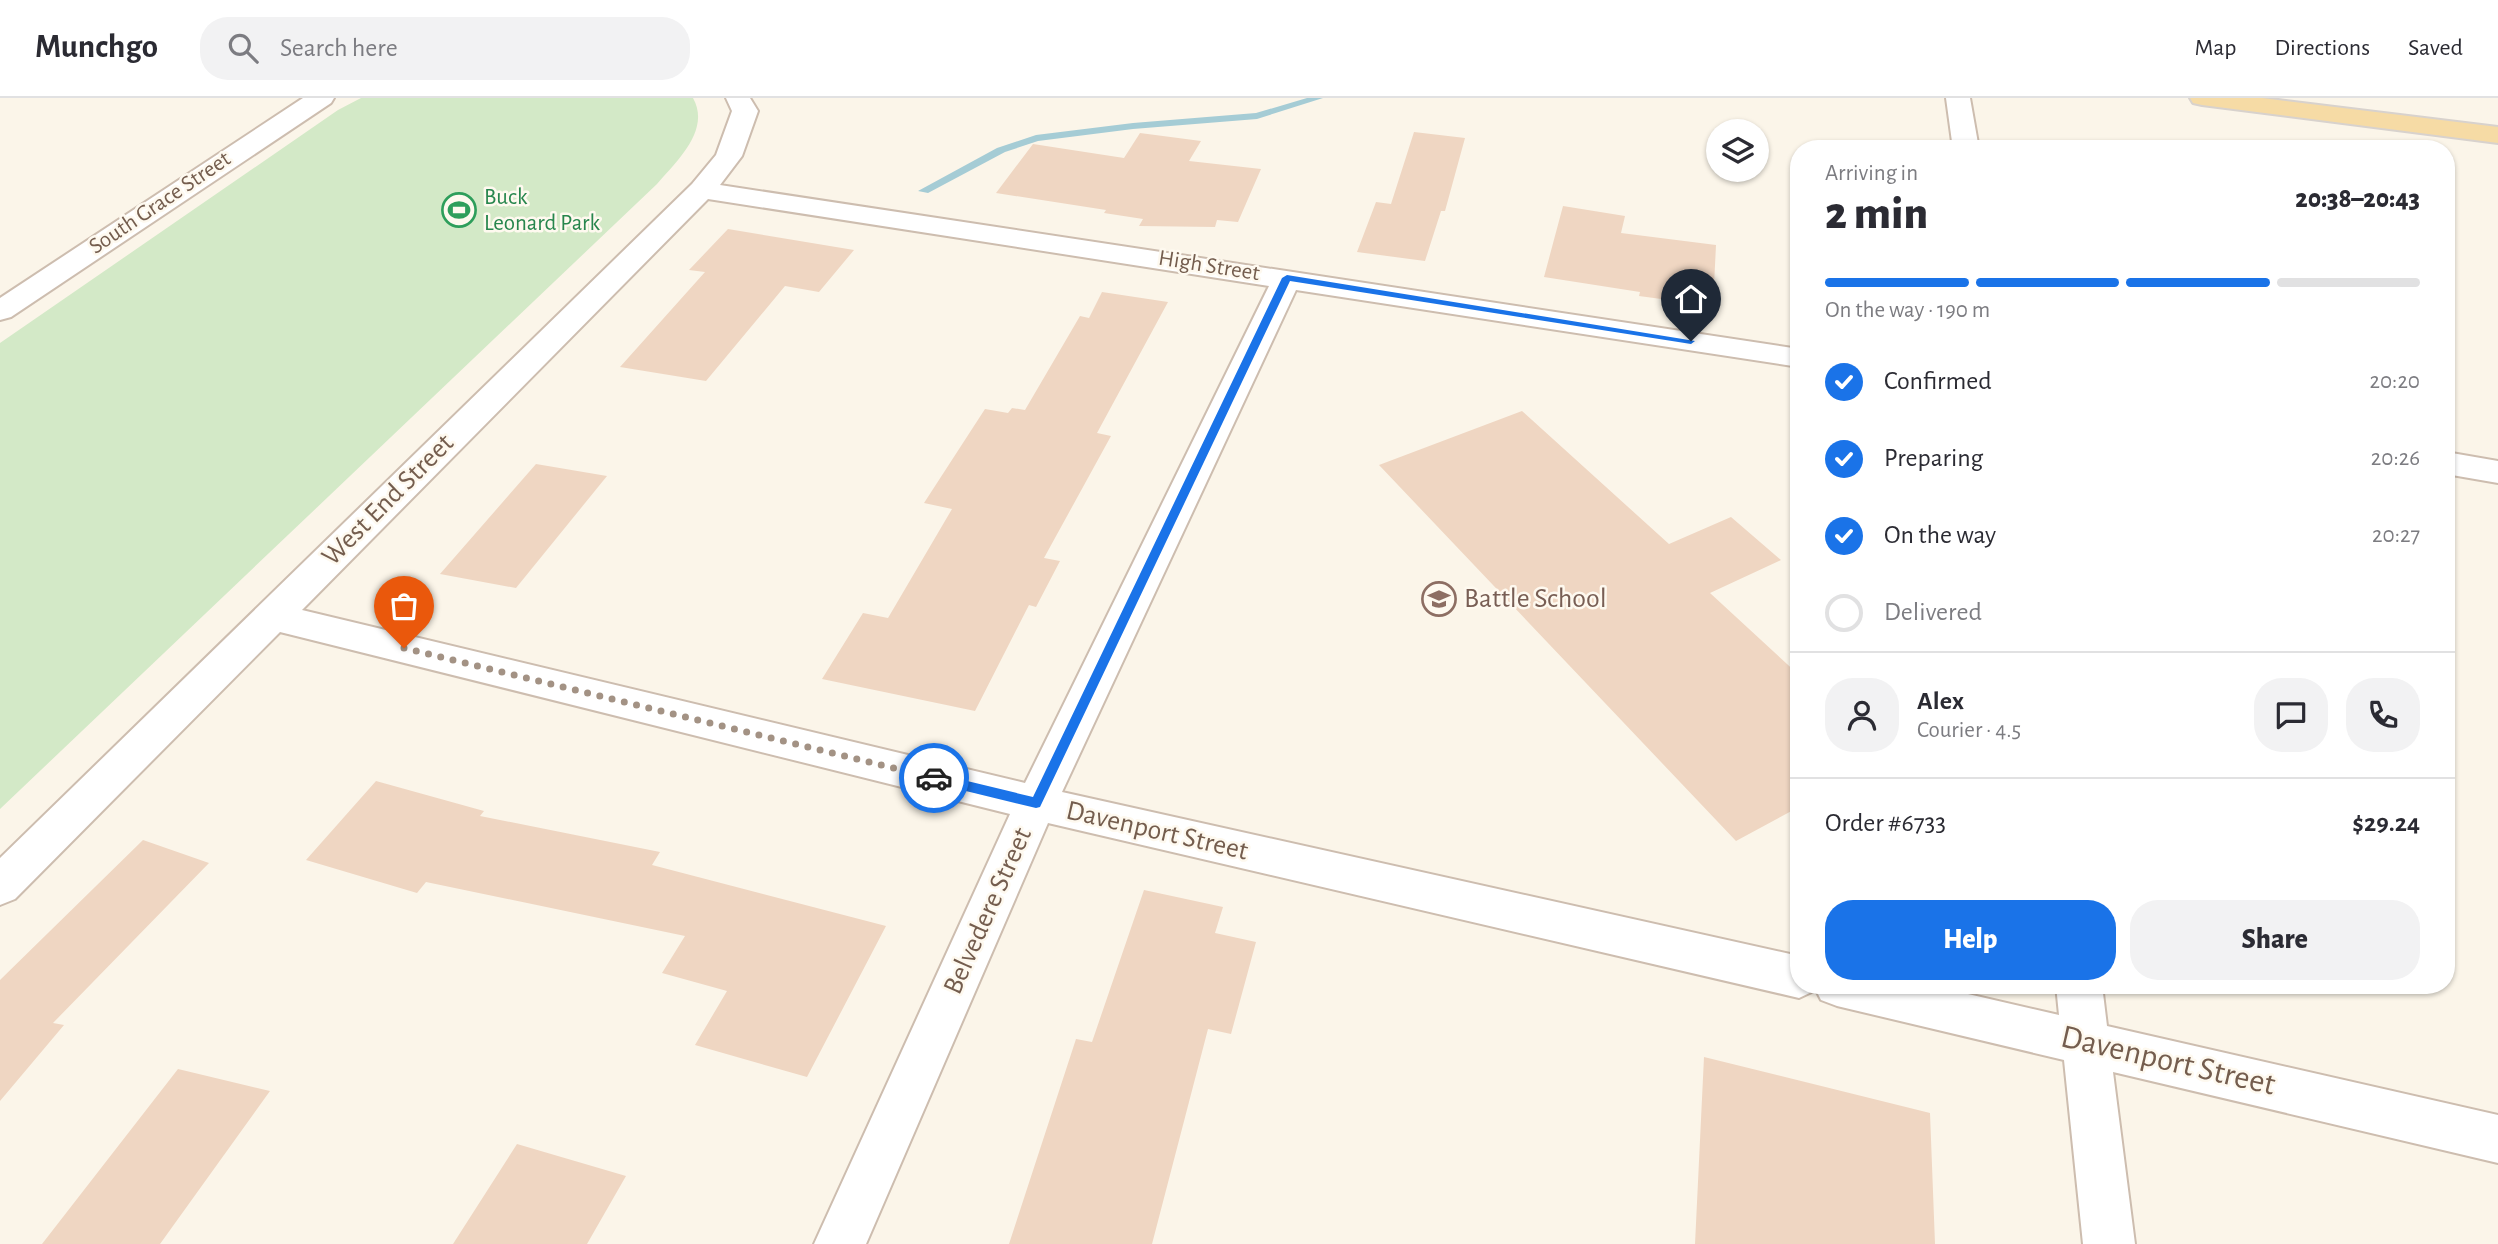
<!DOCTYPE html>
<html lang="en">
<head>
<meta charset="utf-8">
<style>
  body { margin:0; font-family:"Alegreya Sans",sans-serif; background:#f2f2f3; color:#2b2b33; height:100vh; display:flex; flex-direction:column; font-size:26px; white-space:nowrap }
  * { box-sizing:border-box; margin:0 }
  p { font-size:23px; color:#7c7c81 }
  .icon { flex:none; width:38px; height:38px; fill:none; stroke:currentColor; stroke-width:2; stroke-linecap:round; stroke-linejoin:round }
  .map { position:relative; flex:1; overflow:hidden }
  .sheet { position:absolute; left:1790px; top:42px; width:665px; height:854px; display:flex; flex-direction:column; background:#fff; border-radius:28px; box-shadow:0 2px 5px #0004 }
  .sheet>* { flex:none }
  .buttons { position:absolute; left:1706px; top:21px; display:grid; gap:14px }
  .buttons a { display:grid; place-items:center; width:63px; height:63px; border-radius:50%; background:#fff; box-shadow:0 2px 5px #0004; font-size:35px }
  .pin { position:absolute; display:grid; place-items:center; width:60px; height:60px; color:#fff; margin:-72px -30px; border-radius:50% 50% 50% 0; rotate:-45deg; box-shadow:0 0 7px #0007 }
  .pin .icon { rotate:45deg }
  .courier { position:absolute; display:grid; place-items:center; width:70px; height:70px; margin:-35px; border:5px solid #1a73e8; border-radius:50%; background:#fff; color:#222; box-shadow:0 2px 9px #0007 }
  .head em { font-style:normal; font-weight:800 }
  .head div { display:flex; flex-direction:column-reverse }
  .head { display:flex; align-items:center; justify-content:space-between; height:119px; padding:0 35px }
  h1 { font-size:46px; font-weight:800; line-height:52px }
  .bar { display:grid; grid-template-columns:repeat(4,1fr); gap:10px 7px; align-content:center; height:84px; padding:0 35px }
  .bar i { height:9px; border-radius:5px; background:#e1e1e2 }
  .bar .current { background:#1a73e8 }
  .bar p { grid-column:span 4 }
  .line { display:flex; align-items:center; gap:18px; padding:0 35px; border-top:2px solid #e1e1e2 }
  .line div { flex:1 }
  .round { display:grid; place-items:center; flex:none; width:74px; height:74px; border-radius:28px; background:#f2f2f3 }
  ol { padding:0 35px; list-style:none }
  li { display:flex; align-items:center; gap:21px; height:77px }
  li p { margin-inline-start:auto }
  li .icon { padding:7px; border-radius:50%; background:#1a73e8; color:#fff; stroke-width:4 }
  li:last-child { color:#7c7c81 }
  li i { width:38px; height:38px; border:4px solid #e1e1e2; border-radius:50% }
  .cta { display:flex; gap:14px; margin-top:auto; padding:14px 35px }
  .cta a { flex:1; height:80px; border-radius:28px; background:#1a73e8; color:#fff; font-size:28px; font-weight:800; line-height:80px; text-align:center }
  .cta a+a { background:#f2f2f3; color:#2b2b33 }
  header { display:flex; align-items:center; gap:42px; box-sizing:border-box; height:98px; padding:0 35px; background:#fff; border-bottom:2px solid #e1e1e2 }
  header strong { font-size:33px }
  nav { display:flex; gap:38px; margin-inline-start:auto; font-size:24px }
  .search { width:490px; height:63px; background:#f2f2f3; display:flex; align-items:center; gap:18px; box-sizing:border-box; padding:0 24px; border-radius:28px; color:#7c7c81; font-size:26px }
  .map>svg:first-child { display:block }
  .green { fill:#d3e9c7 }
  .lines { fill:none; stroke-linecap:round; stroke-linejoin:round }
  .stream { fill:#a5ccd5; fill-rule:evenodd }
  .building { fill:#efd6c2 }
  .minor-casing { stroke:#cdbdaf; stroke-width:4 }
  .major-casing { stroke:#d8d2cd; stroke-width:4 }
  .minor { fill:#fff; fill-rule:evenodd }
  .major { fill:#f6dba5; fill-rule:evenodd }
  .route { fill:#1a73e8 }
  .done { stroke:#a39284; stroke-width:7; stroke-dasharray:0 12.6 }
  .labels { text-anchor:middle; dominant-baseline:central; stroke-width:5; stroke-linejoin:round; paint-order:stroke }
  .far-leisure-label { font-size:23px; fill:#27864d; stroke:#fef9ef; text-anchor:start }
  .far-street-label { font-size:23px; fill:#745d4e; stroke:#fef9ef }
  .street-label { font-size:28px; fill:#745d4e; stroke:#fef9ef }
  .education-label { font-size:28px; fill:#785e54; stroke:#fef9ef; text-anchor:start }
  .near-street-label { font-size:33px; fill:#745d4e; stroke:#fef9ef }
</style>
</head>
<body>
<header>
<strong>Munchgo</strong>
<div class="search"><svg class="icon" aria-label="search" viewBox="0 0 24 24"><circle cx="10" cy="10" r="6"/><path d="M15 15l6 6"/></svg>Search here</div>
<nav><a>Map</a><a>Directions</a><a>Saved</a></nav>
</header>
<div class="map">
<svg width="2498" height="1146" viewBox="0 0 2498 1146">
  <rect width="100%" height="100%" fill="#fbf5e9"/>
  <path class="green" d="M 361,0 L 693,0 C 711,32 677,63 657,86 L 0,711 L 0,245 L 338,12 Z"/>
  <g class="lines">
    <path class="stream" d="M 1307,0 L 1323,0 L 1257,21 L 1133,31 L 1038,43 L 1005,54 L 928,95 L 918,93 L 997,50 L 1036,37 L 1133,25 L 1256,15 Z"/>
  </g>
  <path class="building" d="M 1414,34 L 1465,40 L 1445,113 L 1441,113 L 1425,163 L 1357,154 L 1376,104 L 1391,106 Z
    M 1140,35 L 1201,43 L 1189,63 L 1261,71 L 1238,124 L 1217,122 L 1215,129 L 1139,128 L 1143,121 L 1104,115 L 1106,112 L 996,95 L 1033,46 L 1124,60 Z
    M 1563,108 L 1625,118 L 1621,135 L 1716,147 L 1713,208 L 1639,198 L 1640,194 L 1544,179 Z
    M 728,131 L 854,152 L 819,194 L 785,188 L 706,283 L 620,269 L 705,174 L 689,172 Z
    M 1102,194 L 1168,204 L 1097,335 L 1111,338 L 1044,460 L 1060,463 L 1036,509 L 1029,507 L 975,613 L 822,581 L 863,515 L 888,520 L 952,411 L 924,405 L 985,311 L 1008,315 L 1012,310 L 1025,312 L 1080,218 L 1089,220 Z
    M 1522,313 L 1669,446 L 1731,419 L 1781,462 L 1710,495 L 1799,577 L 1799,709 L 1736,743 L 1379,367 Z
    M 536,366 L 607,378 L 516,490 L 440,476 Z
    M 376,683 L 484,713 L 480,718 L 660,754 L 652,767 L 886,828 L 807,979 L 695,947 L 727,893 L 662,875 L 685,838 L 426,784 L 417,795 L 306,762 Z
    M 143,742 L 209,765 L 53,925 L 64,927 L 0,1003 L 0,882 Z
    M 1144,792 L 1223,809 L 1215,835 L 1256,844 L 1231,936 L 1208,931 L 1152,1146 L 1009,1146 L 1076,941 L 1092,944 Z
    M 1704,959 L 1930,1015 L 1935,1146 L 1695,1146 Z
    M 178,971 L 270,993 L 160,1146 L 42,1146 Z
    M 517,1046 L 626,1078 L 587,1146 L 453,1146 Z"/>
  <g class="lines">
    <g class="minor-casing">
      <path id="minor" d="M 303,0 L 334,0 L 331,5 L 11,219 L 0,222 L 0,200 Z
        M 726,0 L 750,0 L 758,13 L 742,58 L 720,87 L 1799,251 L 1799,269 L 1296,192 L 1062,694 L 1799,858 L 1799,887 L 1929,887 L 2059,917 L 2056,887 L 2102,887 L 2107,928 L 2498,1017 L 2498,1065 L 2113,974 L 2135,1146 L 2083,1146 L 2064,962 L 1837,908 L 1821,902 L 1816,892 L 1799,900 L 1048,725 L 866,1146 L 814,1146 L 1010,716 L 280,534 L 15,801 L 0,807 L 0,760 L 692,86 L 716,57 L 732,13 ZM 708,101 L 1269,188 L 1025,685 L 302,512 Z
        M 1946,0 L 1970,0 L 1979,51 L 1953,51 Z
        M 2446,354 L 2498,363 L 2498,385 L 2446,376 Z"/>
    </g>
    <g class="major-casing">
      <path id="major" d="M 2190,0 L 2262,0 L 2498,29 L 2498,45 L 2202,7 L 2193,5 Z"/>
    </g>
    <use href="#minor" class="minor"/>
    <use href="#major" class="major"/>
  </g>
  <path class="route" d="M 1287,177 L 1695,243 L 1691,246 L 1290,183 L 1040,709 L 1036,710 L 929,684 L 928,680 L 934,675 L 1033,699 L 1282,180 Z"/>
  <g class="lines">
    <path class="done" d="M 404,550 L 934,680"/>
  </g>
  <defs>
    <g id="stadium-ring" transform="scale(1.75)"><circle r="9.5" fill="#fef9ef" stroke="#2e9e5b" stroke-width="1.5"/><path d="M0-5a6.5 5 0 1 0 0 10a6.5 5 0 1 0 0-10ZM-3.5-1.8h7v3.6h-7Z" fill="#2e9e5b"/></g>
    <g id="school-ring" transform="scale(1.75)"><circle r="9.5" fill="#fef9ef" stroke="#8d6e63" stroke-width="1.5"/><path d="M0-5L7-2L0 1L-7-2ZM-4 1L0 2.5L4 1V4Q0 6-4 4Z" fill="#8d6e63"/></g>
  </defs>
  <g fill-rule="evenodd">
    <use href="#stadium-ring" x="459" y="112"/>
    <use href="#school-ring" x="1439" y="501"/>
  </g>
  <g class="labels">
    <g class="far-leisure-label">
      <text x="484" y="99">Buck<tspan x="484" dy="26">Leonard Park</tspan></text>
    </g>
    <g class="far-street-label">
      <text transform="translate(160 105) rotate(-34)">South Grace Street</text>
      <text transform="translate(1209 168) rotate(9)">High Street</text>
    </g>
    <g class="street-label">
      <text transform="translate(388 402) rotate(-45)">West End Street</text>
      <text transform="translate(1157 733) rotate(13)">Davenport Street</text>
      <text transform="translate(988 813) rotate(-66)">Belvedere Street</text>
    </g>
    <g class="education-label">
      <text x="1464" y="501">Battle School</text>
    </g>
    <g class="near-street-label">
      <text transform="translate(2168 963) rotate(13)">Davenport Street</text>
    </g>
  </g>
</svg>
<div class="buttons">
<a><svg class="icon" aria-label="layers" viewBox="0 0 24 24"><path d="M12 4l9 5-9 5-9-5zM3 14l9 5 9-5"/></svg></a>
</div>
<div class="pin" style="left:404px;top:550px;background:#ea580c"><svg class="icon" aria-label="bag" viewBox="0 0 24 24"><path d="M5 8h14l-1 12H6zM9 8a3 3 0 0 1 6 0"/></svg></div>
<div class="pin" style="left:1691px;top:243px;background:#1f2937"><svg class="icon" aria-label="home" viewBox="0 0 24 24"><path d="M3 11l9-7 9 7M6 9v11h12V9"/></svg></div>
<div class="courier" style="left:934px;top:680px"><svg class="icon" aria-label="car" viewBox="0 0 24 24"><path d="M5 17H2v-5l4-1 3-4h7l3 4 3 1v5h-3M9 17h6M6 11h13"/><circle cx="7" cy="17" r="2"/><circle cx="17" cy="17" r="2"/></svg></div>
<section class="sheet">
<div class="head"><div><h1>2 min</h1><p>Arriving in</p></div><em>20:38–20:43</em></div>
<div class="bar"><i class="current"></i><i class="current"></i><i class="current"></i><i></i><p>On the way · 190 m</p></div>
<ol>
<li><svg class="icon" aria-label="check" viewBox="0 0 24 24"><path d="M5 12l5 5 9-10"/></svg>Confirmed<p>20:20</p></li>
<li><svg class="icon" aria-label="check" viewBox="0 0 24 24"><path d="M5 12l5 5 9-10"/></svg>Preparing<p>20:26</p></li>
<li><svg class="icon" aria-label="check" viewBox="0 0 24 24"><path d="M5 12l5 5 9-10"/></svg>On the way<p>20:27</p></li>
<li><i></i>Delivered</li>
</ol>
<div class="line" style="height:126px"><a class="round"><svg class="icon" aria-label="person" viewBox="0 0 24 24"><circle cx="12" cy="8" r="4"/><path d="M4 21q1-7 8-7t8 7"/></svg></a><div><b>Alex</b><p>Courier · 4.5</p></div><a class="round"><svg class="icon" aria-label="chat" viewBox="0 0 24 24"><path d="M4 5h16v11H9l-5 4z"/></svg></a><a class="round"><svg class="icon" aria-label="phone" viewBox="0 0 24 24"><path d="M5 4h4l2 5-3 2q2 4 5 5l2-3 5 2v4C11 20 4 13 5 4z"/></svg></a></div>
<div class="line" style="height:91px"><div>Order #6733</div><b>$29.24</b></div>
<div class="cta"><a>Help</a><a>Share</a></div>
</section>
</div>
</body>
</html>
